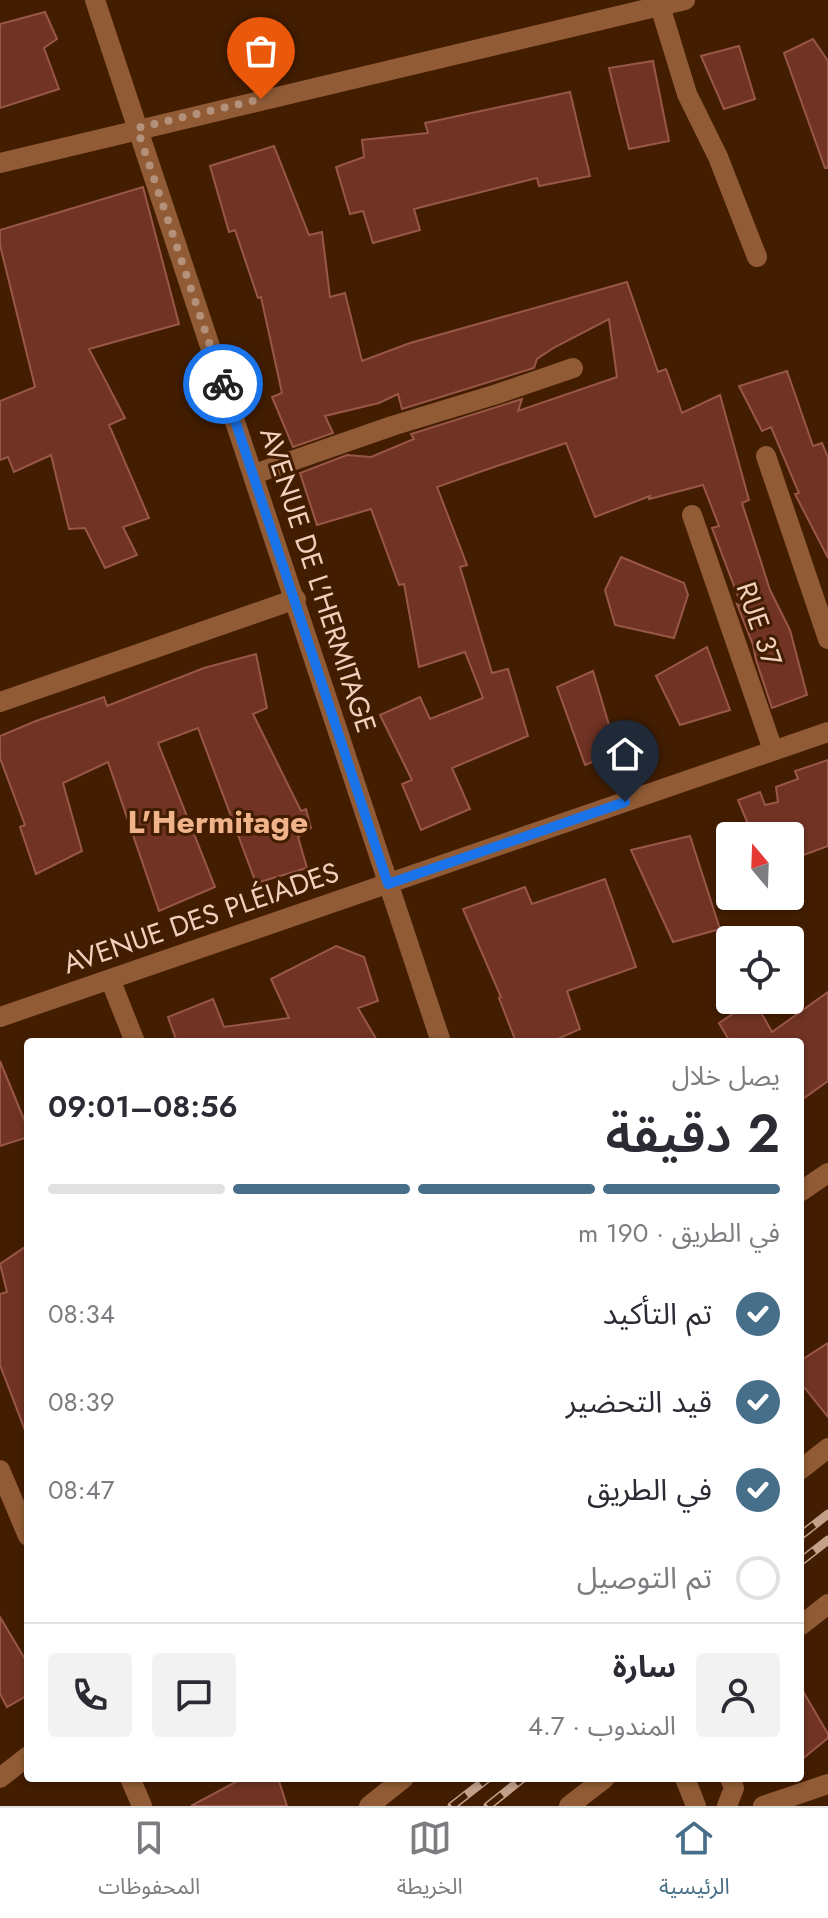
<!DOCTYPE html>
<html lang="ar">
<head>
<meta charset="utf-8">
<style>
  body { margin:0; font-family:Jost,"Noto Sans Arabic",sans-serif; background:#f2f2f3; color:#2b2b33; direction:rtl; height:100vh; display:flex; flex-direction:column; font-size:30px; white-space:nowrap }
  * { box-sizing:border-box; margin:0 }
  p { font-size:26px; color:#7c7c81 }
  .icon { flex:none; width:44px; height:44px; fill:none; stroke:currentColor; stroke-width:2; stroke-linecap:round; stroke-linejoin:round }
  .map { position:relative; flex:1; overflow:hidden; direction:ltr }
  .sheet { position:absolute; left:24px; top:1038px; width:780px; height:744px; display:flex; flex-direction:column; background:#fff; border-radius:8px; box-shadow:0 2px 6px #0004; direction:rtl }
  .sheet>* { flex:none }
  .needle { width:52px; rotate:341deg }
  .buttons { position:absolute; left:716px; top:822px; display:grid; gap:16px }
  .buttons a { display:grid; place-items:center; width:88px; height:88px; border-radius:8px; background:#fff; box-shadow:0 2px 6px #0004; font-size:40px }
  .pin { position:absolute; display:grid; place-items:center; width:68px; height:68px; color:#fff; margin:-82px -34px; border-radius:50% 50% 50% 0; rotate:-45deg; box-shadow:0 0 8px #0007 }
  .pin .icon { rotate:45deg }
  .courier { position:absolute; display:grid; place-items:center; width:80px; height:80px; margin:-40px; border:6px solid #1a73e8; border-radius:50%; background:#fff; color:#222; box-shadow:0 2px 10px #0007 }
  .summary em { font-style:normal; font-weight:600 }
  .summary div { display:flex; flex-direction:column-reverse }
  .summary { display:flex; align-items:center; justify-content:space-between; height:136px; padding:0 24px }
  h1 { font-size:52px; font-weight:600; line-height:60px }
  .bar { display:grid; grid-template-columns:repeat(4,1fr); gap:12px 8px; align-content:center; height:96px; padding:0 24px }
  .bar i { height:10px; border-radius:6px; background:#e1e1e2 }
  .bar .current { background:#486f89 }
  .bar p { grid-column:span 4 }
  .line { display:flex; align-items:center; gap:20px; padding:0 24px; border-top:2px solid #e1e1e2 }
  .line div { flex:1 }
  .round { display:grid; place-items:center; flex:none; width:84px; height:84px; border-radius:8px; background:#f2f2f3 }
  ol { padding:0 24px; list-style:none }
  li { display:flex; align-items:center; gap:24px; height:88px }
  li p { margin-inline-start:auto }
  li .icon { padding:8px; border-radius:50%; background:#486f89; color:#fff; stroke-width:4 }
  li:last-child { color:#7c7c81 }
  li i { width:44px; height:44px; border:4px solid #e1e1e2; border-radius:50% }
  .tab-bar { display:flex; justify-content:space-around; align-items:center; height:112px; border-top:2px solid #e1e1e2; background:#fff; font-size:22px; color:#7c7c81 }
  .tab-bar a { display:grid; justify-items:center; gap:4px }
  .tab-bar .current { color:#486f89 }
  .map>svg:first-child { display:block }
  .building { fill:#703324; stroke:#985747; stroke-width:2 }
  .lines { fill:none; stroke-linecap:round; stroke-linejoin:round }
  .minor { stroke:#915b35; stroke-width:20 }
  .rail-casing { stroke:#c2a08a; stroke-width:9 }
  .rail { stroke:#431d00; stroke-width:6; stroke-dasharray:18; stroke-linecap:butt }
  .done { stroke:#b3917a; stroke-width:8; stroke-dasharray:0 14.4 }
  .route { stroke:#1a73e8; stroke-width:10 }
  .labels { text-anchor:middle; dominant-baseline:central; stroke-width:6; stroke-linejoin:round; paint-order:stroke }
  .street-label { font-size:28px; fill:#f0d0bc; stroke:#431d00 }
  .quarter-label { font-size:32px; font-weight:bold; fill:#f0b38a; stroke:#431d00 }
</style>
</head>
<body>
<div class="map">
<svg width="828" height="1806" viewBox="0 0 828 1806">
  <rect width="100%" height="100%" fill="#431d00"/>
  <path class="building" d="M 45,12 L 57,39 L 44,48 L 59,89 L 0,108 L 0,24 Z
    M 813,39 L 828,61 L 828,168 L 825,168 L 784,53 Z
    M 739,46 L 755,99 L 724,109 L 701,56 Z
    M 653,61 L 669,141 L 629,149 L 609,68 Z
    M 570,92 L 590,176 L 539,186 L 537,178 L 414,209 L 420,230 L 373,243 L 363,211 L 350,214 L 336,167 L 364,157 L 362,140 L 428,133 L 425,123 Z
    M 274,146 L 309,235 L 322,232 L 330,297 L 345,293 L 362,361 L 410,343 L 627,282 L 658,372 L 666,369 L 682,413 L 720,395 L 749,500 L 742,503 L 770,590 L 790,630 L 807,695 L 772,708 L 756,660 L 753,645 L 737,604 L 742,607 L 712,528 L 719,526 L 703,485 L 649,499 L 650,496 L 595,517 L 566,443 L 491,468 L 437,487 L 467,565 L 460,567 L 492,673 L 508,669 L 528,736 L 452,768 L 470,809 L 421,830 L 402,784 L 412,780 L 380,715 L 420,697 L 430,719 L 483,698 L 465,652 L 419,667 L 404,584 L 399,585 L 371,509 L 317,525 L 300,473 L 347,455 L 371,457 L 414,439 L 411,434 L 522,399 L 518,411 L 617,377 L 609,319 L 555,347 L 537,359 L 534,368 L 402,409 L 398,394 L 379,403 L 325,416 L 333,433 L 293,447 L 272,397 L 282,393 L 261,297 L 258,298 L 235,230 L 229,232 L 210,166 Z
    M 143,187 L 179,324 L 89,349 L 125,418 L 109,425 L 149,518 L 123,527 L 137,555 L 105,568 L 85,528 L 69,529 L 51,455 L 14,472 L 8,457 L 0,460 L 0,401 L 35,387 L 0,245 L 0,230 Z
    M 787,371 L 813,446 L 822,443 L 828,458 L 828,558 L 795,494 L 799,493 L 771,427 L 762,431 L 739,386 Z
    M 621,557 L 684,583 L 688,595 L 674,638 L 615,625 L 605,590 Z
    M 707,647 L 730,710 L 680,725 L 656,676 Z
    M 256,654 L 267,708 L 253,714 L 301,811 L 306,809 L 311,828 L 298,837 L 307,868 L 256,883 L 198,728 L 158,743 L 215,887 L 159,911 L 108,762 L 63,783 L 82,851 L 36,874 L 20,827 L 25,825 L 0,758 L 0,736 L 36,721 L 104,697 L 107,706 L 204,668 Z
    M 593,671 L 617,752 L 585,765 L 557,687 Z
    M 828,760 L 828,846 L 790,860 L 790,836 L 753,836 L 738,800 L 760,792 L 765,805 L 778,802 L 776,787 L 798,779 L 795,771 Z
    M 690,836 L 720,929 L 673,942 L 631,850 Z
    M 605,879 L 636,967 L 567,991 L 580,1029 L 551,1042 L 516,1042 L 499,998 L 501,997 L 463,909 L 525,887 L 532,904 Z
    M 336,946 L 364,957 L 378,1001 L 358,1008 L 378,1042 L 177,1042 L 168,1017 L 213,999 L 224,1027 L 289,1018 L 271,979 Z
    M 828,992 L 828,1081 L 800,1101 L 800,1042 L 730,1042 L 719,1023 L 754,1000 L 772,1032 Z
    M 0,1061 L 28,1129 L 28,1137 L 0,1146 Z
    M 28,1245 L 28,1433 L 26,1433 L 0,1365 L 0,1294 L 7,1292 L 0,1264 Z
    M 828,1343 L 828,1417 L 800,1382 L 800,1361 Z
    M 0,1617 L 28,1664 L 28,1695 L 7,1707 L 0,1694 Z
    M 800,1686 L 828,1734 L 828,1738 L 800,1761 Z
    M 243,1778 L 278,1778 L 287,1806 L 191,1806 Z"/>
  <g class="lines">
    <path class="minor" d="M 95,0 L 441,1042
      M 660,6 L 687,94 L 718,157 L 757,257
      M 0,163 L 685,0
      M 766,456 L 828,639
      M 254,474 L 392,426 L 497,394 L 573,368
      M 692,515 L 773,750
      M 0,702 L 296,599
      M 110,979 L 135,1042
      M 0,1017 L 828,732
      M 800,1192 L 828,1173
      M 0,1470 L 28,1536
      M 800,1470 L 828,1448
      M 800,1626 L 828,1604
      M 0,1778 L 28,1756
      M 130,1778 L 142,1806
      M 685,1778 L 696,1806
      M 369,1806 L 404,1778
      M 569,1806 L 605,1778
      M 727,1806 L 734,1788 L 730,1778
      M 763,1806 L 828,1784"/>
    <g class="rail-casing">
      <path id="rail" d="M 800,1536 L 828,1514
        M 800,1562 L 828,1540
        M 452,1806 L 488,1778
        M 488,1806 L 523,1778"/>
    </g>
    <use href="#rail" class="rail"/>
  </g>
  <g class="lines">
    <path class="done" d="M 223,384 L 137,128 L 261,99"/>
    <path class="route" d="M 223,384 L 388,884 L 625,802"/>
  </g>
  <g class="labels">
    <g class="street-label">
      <text transform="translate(318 580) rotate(72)">AVENUE DE L'HERMITAGE</text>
      <text transform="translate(759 624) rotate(71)">RUE 37</text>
      <text transform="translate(201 918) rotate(-19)">AVENUE DES PLÉIADES</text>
    </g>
    <g class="quarter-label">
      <text x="218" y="822">L'Hermitage</text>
    </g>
  </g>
</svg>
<div class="buttons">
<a><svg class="needle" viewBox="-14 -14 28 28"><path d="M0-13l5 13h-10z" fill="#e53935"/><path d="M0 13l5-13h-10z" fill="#7c7c81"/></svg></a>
<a><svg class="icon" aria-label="locate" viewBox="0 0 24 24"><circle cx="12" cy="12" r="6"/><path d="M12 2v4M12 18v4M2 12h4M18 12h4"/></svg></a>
</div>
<div class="pin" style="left:261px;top:99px;background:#ea580c"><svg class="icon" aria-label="bag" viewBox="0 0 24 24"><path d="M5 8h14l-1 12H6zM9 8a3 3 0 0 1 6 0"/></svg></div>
<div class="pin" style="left:625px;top:802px;background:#1f2937"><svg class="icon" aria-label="home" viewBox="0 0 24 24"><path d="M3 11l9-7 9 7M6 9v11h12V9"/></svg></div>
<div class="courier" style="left:223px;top:384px"><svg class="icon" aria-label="bike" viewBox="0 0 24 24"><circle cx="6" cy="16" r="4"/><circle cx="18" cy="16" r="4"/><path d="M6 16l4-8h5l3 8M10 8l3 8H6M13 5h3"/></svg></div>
<section class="sheet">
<div class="summary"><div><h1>2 دقيقة</h1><p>يصل خلال</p></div><em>08:56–09:01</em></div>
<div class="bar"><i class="current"></i><i class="current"></i><i class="current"></i><i></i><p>في الطريق · 190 m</p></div>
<ol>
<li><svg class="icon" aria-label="check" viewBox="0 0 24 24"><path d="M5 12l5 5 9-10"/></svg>تم التأكيد<p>08:34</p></li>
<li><svg class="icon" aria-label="check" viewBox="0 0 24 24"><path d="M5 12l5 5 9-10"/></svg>قيد التحضير<p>08:39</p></li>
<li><svg class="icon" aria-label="check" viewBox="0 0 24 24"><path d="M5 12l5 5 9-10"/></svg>في الطريق<p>08:47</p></li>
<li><i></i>تم التوصيل</li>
</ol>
<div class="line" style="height:144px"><a class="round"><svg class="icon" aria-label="person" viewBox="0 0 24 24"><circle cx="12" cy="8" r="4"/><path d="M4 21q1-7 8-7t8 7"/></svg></a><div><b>سارة</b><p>المندوب · 4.7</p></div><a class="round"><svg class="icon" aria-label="chat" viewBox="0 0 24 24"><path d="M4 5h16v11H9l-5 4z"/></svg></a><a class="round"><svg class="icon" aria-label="phone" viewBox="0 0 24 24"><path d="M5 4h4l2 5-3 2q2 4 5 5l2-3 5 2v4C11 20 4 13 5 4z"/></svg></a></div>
</section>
</div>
<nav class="tab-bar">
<a class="current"><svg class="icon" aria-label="home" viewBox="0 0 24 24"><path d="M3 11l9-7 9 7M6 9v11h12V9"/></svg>الرئيسية</a>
<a><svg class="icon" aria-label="map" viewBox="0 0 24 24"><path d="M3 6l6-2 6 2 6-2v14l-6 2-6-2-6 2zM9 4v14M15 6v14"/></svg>الخريطة</a>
<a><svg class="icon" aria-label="saved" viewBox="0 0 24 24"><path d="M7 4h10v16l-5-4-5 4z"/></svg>المحفوظات</a>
</nav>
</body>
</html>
